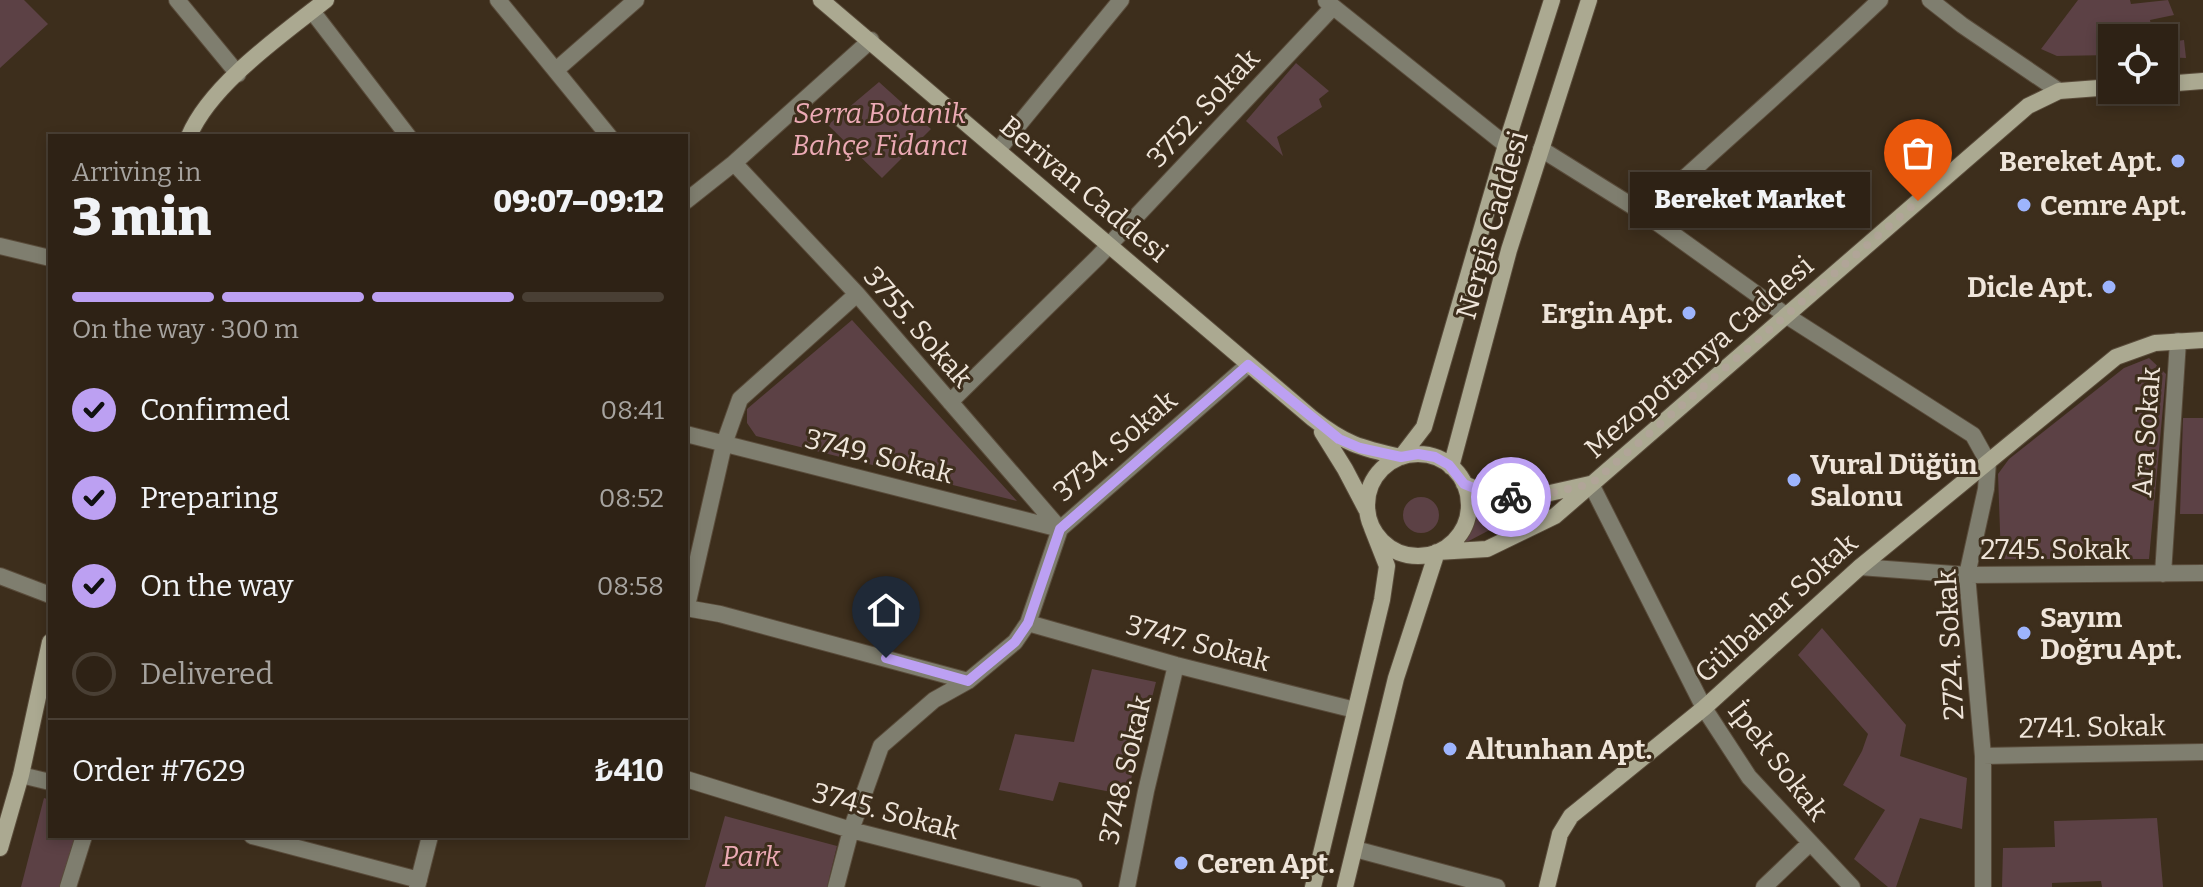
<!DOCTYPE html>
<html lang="en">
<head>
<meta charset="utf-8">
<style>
  body { margin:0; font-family:Bitter,serif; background:#3a2f22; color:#f1f3f6; height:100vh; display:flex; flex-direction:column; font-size:30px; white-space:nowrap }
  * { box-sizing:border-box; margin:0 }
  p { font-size:26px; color:#a7a4a0 }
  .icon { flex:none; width:44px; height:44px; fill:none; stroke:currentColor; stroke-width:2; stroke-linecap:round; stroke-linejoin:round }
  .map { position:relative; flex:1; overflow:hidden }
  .side { position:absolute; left:48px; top:134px; width:640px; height:704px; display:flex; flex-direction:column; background:#2e2215; border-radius:0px; box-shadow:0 4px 12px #0003,0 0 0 2px #493f34 }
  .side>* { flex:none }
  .controls { position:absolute; left:2098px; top:24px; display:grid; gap:16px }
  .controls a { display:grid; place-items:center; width:80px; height:80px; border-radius:0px; background:#2e2215; box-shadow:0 4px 12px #0003,0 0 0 2px #493f34; font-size:40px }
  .pin { position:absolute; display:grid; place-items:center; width:68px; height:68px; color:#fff; margin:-82px -34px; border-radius:50% 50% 50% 0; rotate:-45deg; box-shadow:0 0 8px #0007 }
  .pin .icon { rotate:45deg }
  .courier { position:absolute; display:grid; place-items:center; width:80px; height:80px; margin:-40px; border:6px solid #bca0f2; border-radius:50%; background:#fff; color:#222; box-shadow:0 2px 10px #0007 }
  .bubble { position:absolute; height:56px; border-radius:0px; background:#2e2215; box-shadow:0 4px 12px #0003,0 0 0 2px #493f34; font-size:26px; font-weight:800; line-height:56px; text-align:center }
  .overview em { font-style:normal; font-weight:800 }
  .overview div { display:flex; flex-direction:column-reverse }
  .overview { display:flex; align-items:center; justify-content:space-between; height:136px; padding:0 24px }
  h1 { font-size:52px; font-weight:800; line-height:60px }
  .bar { display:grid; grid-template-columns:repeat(4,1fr); gap:12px 8px; align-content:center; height:96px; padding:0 24px }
  .bar i { height:10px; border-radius:6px; background:#493f34 }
  .bar .on { background:#bca0f2 }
  .bar p { grid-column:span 4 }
  .line { display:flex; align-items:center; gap:20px; padding:0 24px; border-top:2px solid #493f34 }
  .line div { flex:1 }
  ol { padding:0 24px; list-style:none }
  li { display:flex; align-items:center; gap:24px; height:88px }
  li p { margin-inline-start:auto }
  li .icon { padding:8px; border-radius:50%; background:#bca0f2; color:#111; stroke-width:4 }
  li:last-child { color:#a7a4a0 }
  li i { width:44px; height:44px; border:4px solid #493f34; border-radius:50% }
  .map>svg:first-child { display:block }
  .green { fill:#5c4145 }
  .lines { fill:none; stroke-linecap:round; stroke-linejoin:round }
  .street-casing { stroke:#594b3a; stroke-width:18 }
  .secondary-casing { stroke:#594b3a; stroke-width:18 }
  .street { stroke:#7f7e6f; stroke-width:16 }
  .secondary { stroke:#aba991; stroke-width:16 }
  .done { stroke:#b1a598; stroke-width:8; stroke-dasharray:0 14.4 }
  .route { stroke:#bca0f2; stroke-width:10 }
  .poi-dot { fill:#9db4fd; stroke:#3d2e1c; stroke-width:3 }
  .labels { text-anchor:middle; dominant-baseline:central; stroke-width:6; stroke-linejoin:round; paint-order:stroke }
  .street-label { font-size:28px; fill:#efe5da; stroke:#3d2e1c }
  .park-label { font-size:28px; font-style:italic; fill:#ecaab5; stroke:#3d2e1c }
  .poi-label { font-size:28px; font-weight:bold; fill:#efe5da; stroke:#3d2e1c; text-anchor:start }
</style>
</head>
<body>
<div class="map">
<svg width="2203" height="887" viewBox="0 0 2203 887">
  <rect width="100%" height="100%" fill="#3d2e1c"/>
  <path class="green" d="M 0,0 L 24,0 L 48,24 L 0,68 Z
    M 2078,0 L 2130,0 L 2131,4 L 2168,0 L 2174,15 L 2150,20 L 2154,38 L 2112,38 L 2112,55 L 2057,56 L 2041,49 Z
    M 2184,40 L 2186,58 L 2164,57 L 2164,43 Z
    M 1296,63 L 1329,91 L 1319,99 L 1322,107 L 1277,137 L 1283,156 L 1246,121 Z
    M 879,82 L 931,129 L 882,178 L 828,125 Z
    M 852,320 L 1017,501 L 756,436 L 747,423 L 747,409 Z
    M 2149,358 L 2166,374 L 2149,559 L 2001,559 L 1998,474 L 2009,459 L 2124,368 Z
    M 2183,418 L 2203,418 L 2203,514 L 2180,514 Z
    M1403 515a18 18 0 1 1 36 0a18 18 0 1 1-36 0Z
    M 1537,505 L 1465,543 L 1467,515 Z
    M 1822,628 L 1906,725 L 1900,756 L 1967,778 L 1962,829 L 1920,818 L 1896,887 L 1888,887 L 1854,859 L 1885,810 L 1843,785 L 1862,751 L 1868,734 L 1798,655 Z
    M 1092,669 L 1156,682 L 1127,795 L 1059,782 L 1053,801 L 999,790 L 1015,734 L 1074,742 Z
    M 44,798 L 50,800 L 50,836 L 77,836 L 60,887 L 21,887 Z
    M 725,816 L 837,846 L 827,887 L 705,887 Z
    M 2157,818 L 2163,887 L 2102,887 L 2101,881 L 2052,883 L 2052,887 L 2002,887 L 2003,848 L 2055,847 L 2054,821 Z"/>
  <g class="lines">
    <g class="street-casing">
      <path id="street" d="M 177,0 L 238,74
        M 498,0 L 609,136
        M 1930,0 L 1962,25 L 2059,91
        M 1326,1 L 1506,145
        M 312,11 L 408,136
        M 556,70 L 636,0
        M 1541,149 L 1645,214 L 1787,316 L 1973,435 L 1988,462 L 1986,489 L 1967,575 L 1983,756 L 1983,887
        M 998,150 L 1121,0
        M 734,163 L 857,294 L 1060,529
        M 686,201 L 734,163 L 871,40
        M 1645,214 C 1723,142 1803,73 1880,0
        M 0,246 L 50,258
        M 950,402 L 1098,257 L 1333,7
        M 686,434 L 1060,529
        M 1591,484 L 1704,708 L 1749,777 L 1852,887
        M 1860,567 L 1967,575 L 2203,573
        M 2163,574 L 2178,341
        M 0,576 L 50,595
        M 687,606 L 724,444 L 740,399 L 857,294
        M 686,608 L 720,614 L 968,681
        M 1028,623 L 1176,665 L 1355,710
        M 1983,756 L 2203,752
        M 21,775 L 50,782
        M 686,779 L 851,830 L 1074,887
        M 252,836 L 419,880
        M 1355,849 L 1497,887
        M 68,887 L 84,836
        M 417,887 L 430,836
        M 836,887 L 851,830 L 881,746 L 934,700 L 968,681 L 1015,642 L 1028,623 L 1060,529 L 1248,365
        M 1127,887 L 1146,791 L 1176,665
        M 1764,887 L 1809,844"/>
    </g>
    <g class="secondary-casing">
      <path id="secondary" d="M 821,0 L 1312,418 C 1345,444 1360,448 1401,457 L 1424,427 L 1506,145 L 1552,0
        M 2164,84 L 2203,81
        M 189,136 C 211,84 282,35 326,0
        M 1322,432 L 1345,469 L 1366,509
        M1367 505a51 51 0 1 1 102 0a51 51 0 1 1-102 0Z
        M 1451,467 L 1509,250 L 1589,0
        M 1464,484 L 1498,498 L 1550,493 L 1590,484
        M 0,848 L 21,775 L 50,642
        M 1313,887 L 1382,600 L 1387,566 L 1372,528
        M 1345,887 L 1396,678 L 1437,552 L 1487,549 L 1555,516 L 2028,106 L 2059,91 L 2112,87
        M 1547,887 L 1560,834 L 1571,816 L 1704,708 L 1860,567 L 2116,357 L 2155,343 L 2203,340"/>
    </g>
    <use href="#street" class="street"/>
    <use href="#secondary" class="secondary"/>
  </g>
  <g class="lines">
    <path class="done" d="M 1511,497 L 1550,493 L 1591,484 L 1918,201"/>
    <path class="route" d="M 886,658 L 968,681 L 1015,642 L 1028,623 L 1060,529 L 1248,365 L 1339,439 L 1360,448 L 1401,457 L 1418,454 L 1435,457 L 1449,465 L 1464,484 L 1498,498 L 1511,497"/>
  </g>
  <g class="poi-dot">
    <circle cx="2178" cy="161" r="8"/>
    <circle cx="2024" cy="205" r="8"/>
    <circle cx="2109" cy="287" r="8"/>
    <circle cx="1689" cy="313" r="8"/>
    <circle cx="1794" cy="480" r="8"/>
    <circle cx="2024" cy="633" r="8"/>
    <circle cx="1450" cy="749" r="8"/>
    <circle cx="1181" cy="863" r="8"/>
  </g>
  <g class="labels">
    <g class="street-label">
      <text transform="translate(1203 108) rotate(-47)">3752. Sokak</text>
      <text transform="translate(1084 189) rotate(40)">Berivan Caddesi</text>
      <text transform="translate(1492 225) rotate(-74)">Nergis Caddesi</text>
      <text transform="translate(918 327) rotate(49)">3755. Sokak</text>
      <text transform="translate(1699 357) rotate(-41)">Mezopotamya Caddesi</text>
      <text transform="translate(2146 432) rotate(-86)">Ara Sokak</text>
      <text transform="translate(1115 446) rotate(-41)">3734. Sokak</text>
      <text transform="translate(879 456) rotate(14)">3749. Sokak</text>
      <text x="2055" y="549">2745. Sokak</text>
      <text transform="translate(1776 608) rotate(-42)">Gülbahar Sokak</text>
      <text transform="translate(1198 643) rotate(15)">3747. Sokak</text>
      <text transform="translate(1950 645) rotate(-93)">2724. Sokak</text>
      <text transform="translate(2092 727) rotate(-1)">2741. Sokak</text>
      <text transform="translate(1778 761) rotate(52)">İpek Sokak</text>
      <text transform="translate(1125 770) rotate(-77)">3748. Sokak</text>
      <text transform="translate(886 811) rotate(15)">3745. Sokak</text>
    </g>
    <g class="park-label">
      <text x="880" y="113">Serra Botanik<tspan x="880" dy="32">Bahçe Fidancı</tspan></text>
      <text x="751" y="856">Park</text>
    </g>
    <g class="poi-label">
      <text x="2162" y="161" text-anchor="end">Bereket Apt.</text>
      <text x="2040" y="205">Cemre Apt.</text>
      <text x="2093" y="287" text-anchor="end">Dicle Apt.</text>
      <text x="1673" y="313" text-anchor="end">Ergin Apt.</text>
      <text x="1810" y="464">Vural Düğün<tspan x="1810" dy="32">Salonu</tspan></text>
      <text x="2040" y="617">Sayım<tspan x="2040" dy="32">Doğru Apt.</tspan></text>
      <text x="1466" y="749">Altunhan Apt.</text>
      <text x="1197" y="863">Ceren Apt.</text>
    </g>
  </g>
</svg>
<div class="controls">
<a><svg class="icon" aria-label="locate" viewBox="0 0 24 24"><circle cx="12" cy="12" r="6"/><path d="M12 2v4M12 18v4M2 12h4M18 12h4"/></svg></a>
</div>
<div class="pin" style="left:1918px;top:201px;background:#ea580c"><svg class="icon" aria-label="bag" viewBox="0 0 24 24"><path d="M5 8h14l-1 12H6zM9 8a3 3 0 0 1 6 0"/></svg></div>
<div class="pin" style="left:886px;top:658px;background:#1f2937"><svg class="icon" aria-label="home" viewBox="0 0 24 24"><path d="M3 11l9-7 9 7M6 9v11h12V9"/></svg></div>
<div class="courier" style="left:1511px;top:497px"><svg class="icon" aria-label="bike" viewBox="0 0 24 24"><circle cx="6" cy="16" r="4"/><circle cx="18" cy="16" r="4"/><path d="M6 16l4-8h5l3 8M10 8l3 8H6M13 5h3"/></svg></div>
<div class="bubble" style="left:1630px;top:172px;width:240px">Bereket Market</div>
<section class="side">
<div class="overview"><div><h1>3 min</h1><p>Arriving in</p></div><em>09:07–09:12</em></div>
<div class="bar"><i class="on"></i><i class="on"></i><i class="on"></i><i></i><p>On the way · 300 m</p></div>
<ol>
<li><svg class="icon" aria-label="check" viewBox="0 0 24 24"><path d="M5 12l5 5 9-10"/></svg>Confirmed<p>08:41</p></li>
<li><svg class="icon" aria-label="check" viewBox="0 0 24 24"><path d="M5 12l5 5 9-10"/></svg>Preparing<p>08:52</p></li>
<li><svg class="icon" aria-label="check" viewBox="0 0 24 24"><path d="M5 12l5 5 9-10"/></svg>On the way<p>08:58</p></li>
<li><i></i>Delivered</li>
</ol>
<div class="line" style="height:104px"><div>Order #7629</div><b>₺410</b></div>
</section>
</div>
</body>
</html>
